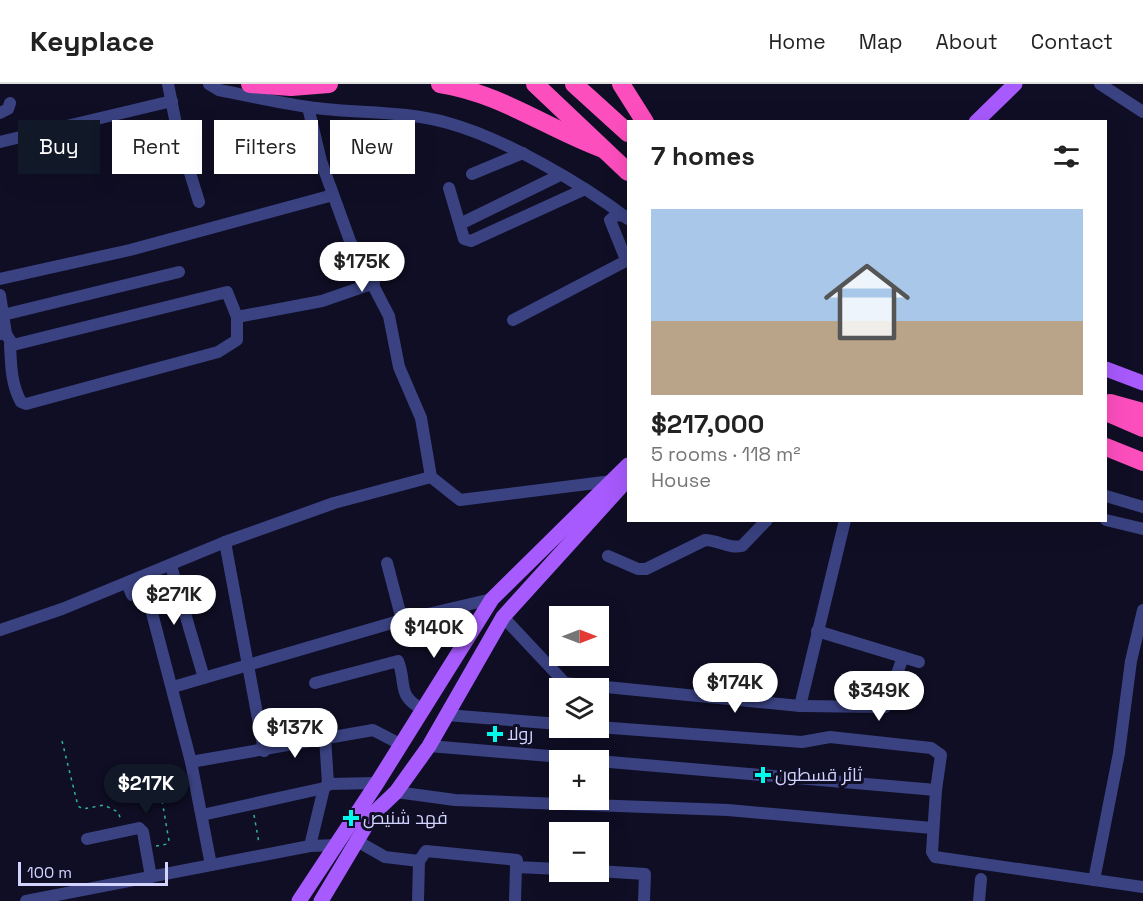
<!DOCTYPE html>
<html lang="en">
<head>
<meta charset="utf-8">
<style>
  :root { --surface:#fff; --page:#f2f2f2; --text:#222; --muted:#767676; --line:#e0e0e0; --accent:#111827 }
  body { margin:0; font-family:"Space Grotesk",Cairo,sans-serif; background:var(--page); color:var(--text); height:100vh; display:flex; flex-direction:column; font-size:22px; white-space:nowrap }
  * { box-sizing:border-box; margin:0 }
  p { font-size:20px; color:var(--muted) }
  .icon { flex:none; width:33px; height:33px; fill:none; stroke:currentColor; stroke-width:2; stroke-linecap:round; stroke-linejoin:round }
  .map { position:relative; flex:1; overflow:hidden }
  .details { position:absolute; left:627px; top:36px; width:480px; height:402px; display:flex; flex-direction:column; background:var(--surface); border-radius:0px; box-shadow:0 6px 24px #0002 }
  .details>* { flex:none }
  .top-card { position:absolute; left:18px; top:36px; width:519px; height:54px; display:flex; gap:12px }
  .needle { width:39px; rotate:90deg }
  .controls { position:absolute; left:549px; top:522px; display:grid; gap:12px }
  .controls a { display:grid; place-items:center; width:60px; height:60px; border-radius:0px; background:var(--surface); box-shadow:0 6px 24px #0002; font-size:30px }
  .scale { position:absolute; left:18px; bottom:15px; width:150px; box-sizing:border-box; padding-left:6px; border:3px solid #d2d4ff; border-top:0; font-size:16px; line-height:21px; white-space:nowrap; color:#d2d4ff; -webkit-text-stroke:4px #0f0e24; paint-order:stroke }
  .price { position:absolute; translate:-50% -51px; padding:0 14px; border-radius:21px; background:#fff; color:#222; font-size:20px; line-height:39px; filter:drop-shadow(0 2px 3px #0008) }
  .price::after { content:''; position:absolute; left:50%; top:36px; width:18px; height:14px; margin-left:-9px; background:inherit; clip-path:polygon(0 0,100% 0,50% 100%) }
  .price.selected { background:var(--accent); color:#fff }
  ul { padding:0; list-style:none }
  li { display:grid; align-content:center; gap:12px; height:318px; padding:0 24px }
  li+li { border-top:2px solid var(--line) }
  li span { display:grid; place-items:center; height:186px; border-radius:0px; color:#555 }
  li>.icon { margin-inline-start:auto }
  span .icon { width:108px; height:108px; fill:#fffc; stroke-width:1 }
  li b { font-size:26px }
  h2 { display:flex; justify-content:space-between; align-items:center; height:72px; padding:0 24px; font-size:26px }
  .chip { padding:0 21px; border-radius:0px; background:var(--surface); box-shadow:0 6px 24px #0002; font-size:21px; line-height:54px }
  .chip.selected { background:var(--accent); color:#fff }
  header { display:flex; align-items:center; gap:36px; box-sizing:border-box; height:84px; padding:0 30px; background:var(--surface); border-bottom:2px solid var(--line) }
  header strong { font-size:28px }
  nav { display:flex; gap:33px; margin-inline-start:auto; font-size:21px }
  .map>svg:first-child { display:block }
</style>
</head>
<body>
<header>
<strong>Keyplace</strong>
<nav><a>Home</a><a>Map</a><a>About</a><a>Contact</a></nav>
</header>
<div class="map">
<svg width="1143" height="817" viewBox="0 0 1143 817">
  <rect width="100%" height="100%" fill="#0f0e24"/>
  <g fill="none" stroke-linecap="round" stroke-linejoin="round">
    <g stroke="#30b598" stroke-width="1.5" stroke-dasharray="3 4.5" stroke-linecap="butt">
      <path d="M62,657L78,722L83,725L104,721L118,728L121,736"/>
      <path d="M254,731L259,759"/>
      <path d="M156,762L167,760L169,757L157,687"/>
    </g>
    <g stroke="#3a4282" stroke-width="12">
      <path d="M168,0L178,50L199,118"/>
      <path d="M209,0L219,6C249,12 279,19 308,23C355,30 402,26 448,39C503,54 583,100 628,135"/>
      <path d="M1100,0L1143,28"/>
      <path d="M308,23L321,77L350,157L389,232L399,283L421,334L431,393"/>
      <path d="M0,29L8,25L10,19"/>
      <path d="M0,58L172,17"/>
      <path d="M472,90L523,69"/>
      <path d="M449,104L464,155L471,157L585,105"/>
      <path d="M460,140L560,91"/>
      <path d="M0,195L130,166L333,111"/>
      <path d="M0,211L6,250"/>
      <path d="M3,231L179,188"/>
      <path d="M513,236L624,178L625,173L610,136L616,131L625,132"/>
      <path d="M0,250H6L13,261L227,208L237,233L322,217L374,199"/>
      <path d="M10,260C11,281 11,300 21,318L26,320L218,268L237,256V233"/>
      <path d="M1106,412L1143,423"/>
      <path d="M1106,436L1143,445"/>
      <path d="M225,458L264,667"/>
      <path d="M608,472L638,485H646L705,456C718,456 729,465 742,462L767,436"/>
      <path d="M387,479L402,536"/>
      <path d="M171,482L204,594"/>
      <path d="M127,499L132,511L145,507L147,510L191,678L211,781"/>
      <path d="M503,533L565,599L800,622L845,436"/>
      <path d="M0,546L62,525L225,458L334,419L431,393L460,416L612,397"/>
      <path d="M817,547L919,578"/>
      <path d="M315,599L398,577C407,599 396,611 422,625"/>
      <path d="M173,603L402,536L492,515"/>
      <path d="M800,622L885,623L903,573"/>
      <path d="M446,631L560,640"/>
      <path d="M598,643L802,658L830,653L931,664L941,671L936,706"/>
      <path d="M325,653L328,700L377,699"/>
      <path d="M429,662L597,676"/>
      <path d="M598,677L936,706L932,768L935,773L1143,803"/>
      <path d="M191,678L373,646L400,660"/>
      <path d="M396,708L455,716L728,726L932,744"/>
      <path d="M202,731L324,704"/>
      <path d="M87,755L139,744L143,748L151,793"/>
      <path d="M357,757L385,773L419,777L426,767L517,776L516,783L560,785"/>
      <path d="M310,762L324,704L328,701"/>
      <path d="M598,787L645,790L644,817"/>
      <path d="M1094,796L1119,669L1131,577L1143,526"/>
      <path d="M26,817L310,762L337,761"/>
      <path d="M418,817L419,777"/>
      <path d="M515,817L516,783"/>
      <path d="M979,817L981,795"/>
    </g>
    <g stroke="#a75afd" stroke-width="15">
      <path d="M976,38L1015,0"/>
      <path d="M1106,285L1143,299"/>
      <path d="M299,817L377,699L492,515L628,381"/>
      <path d="M321,817L373,730L396,708L429,662L503,533L628,395"/>
    </g>
    <g stroke="#fd4ebe" stroke-width="18">
      <path d="M250,0L291,3L329,0"/>
      <path d="M440,0C500,9 548,45 603,65"/>
      <path d="M535,0L628,88"/>
      <path d="M574,0L628,49"/>
      <path d="M621,0L645,38"/>
      <path d="M1110,319L1143,328"/>
      <path d="M1106,328L1143,344"/>
      <path d="M1106,363L1143,378"/>
    </g>
  </g>
  <g fill="#02faec" stroke="#0f0e24" stroke-width="2">
    <path d="M492 641h6v6h6v6h-6v6h-6v-6h-6v-6h6z"/>
    <path d="M760 682h6v6h6v6h-6v6h-6v-6h-6v-6h6z"/>
    <path d="M348 725h6v6h6v6h-6v6h-6v-6h-6v-6h6z"/>
  </g>
  <g text-anchor="middle" stroke-width="6" stroke-linejoin="round" paint-order="stroke">
    <g font-size="18" fill="#d2d4ff" stroke="#0f0e24" text-anchor="start">
      <text x="507" y="656">رولا</text>
      <text x="775" y="697">ثائر قسطون</text>
      <text x="363" y="740">فهد شنيص</text>
    </g>
  </g>
</svg>
<div class="controls">
<a><svg class="needle" viewBox="-14 -14 28 28"><path d="M0-13l5 13h-10z" fill="#e53935"/><path d="M0 13l5-13h-10z" fill="#767676"/></svg></a>
<a><svg class="icon" aria-label="layers" viewBox="0 0 24 24"><path d="M12 4l9 5-9 5-9-5zM3 14l9 5 9-5"/></svg></a>
<a>+</a>
<a>−</a>
</div>
<div class="scale">100 m</div>
<b class="price" style="left:362px;top:209px">$175K</b>
<b class="price" style="left:174px;top:542px">$271K</b>
<b class="price" style="left:434px;top:575px">$140K</b>
<b class="price" style="left:735px;top:630px">$174K</b>
<b class="price" style="left:879px;top:638px">$349K</b>
<b class="price" style="left:295px;top:675px">$137K</b>
<b class="price selected" style="left:146px;top:731px">$217K</b>
<div class="top-card">
<a class="chip selected">Buy</a>
<a class="chip">Rent</a>
<a class="chip">Filters</a>
<a class="chip">New</a>
</div>
<section class="details">
<h2>7 homes<svg class="icon" aria-label="filters" viewBox="0 0 24 24"><path d="M4 7h16M4 17h16"/><circle cx="9" cy="7" r="2"/><circle cx="15" cy="17" r="2"/></svg></h2>
<ul>
<li><span style="background:linear-gradient(#a9c7e8 60%,#b9a48a 0)"><svg class="icon" aria-label="home" viewBox="0 0 24 24"><path d="M3 11l9-7 9 7M6 9v11h12V9"/></svg></span><div><b>$217,000</b><p>5 rooms · 118 m²</p><p>House</p></div></li>
</ul>
</section>
</div>
</body>
</html>
